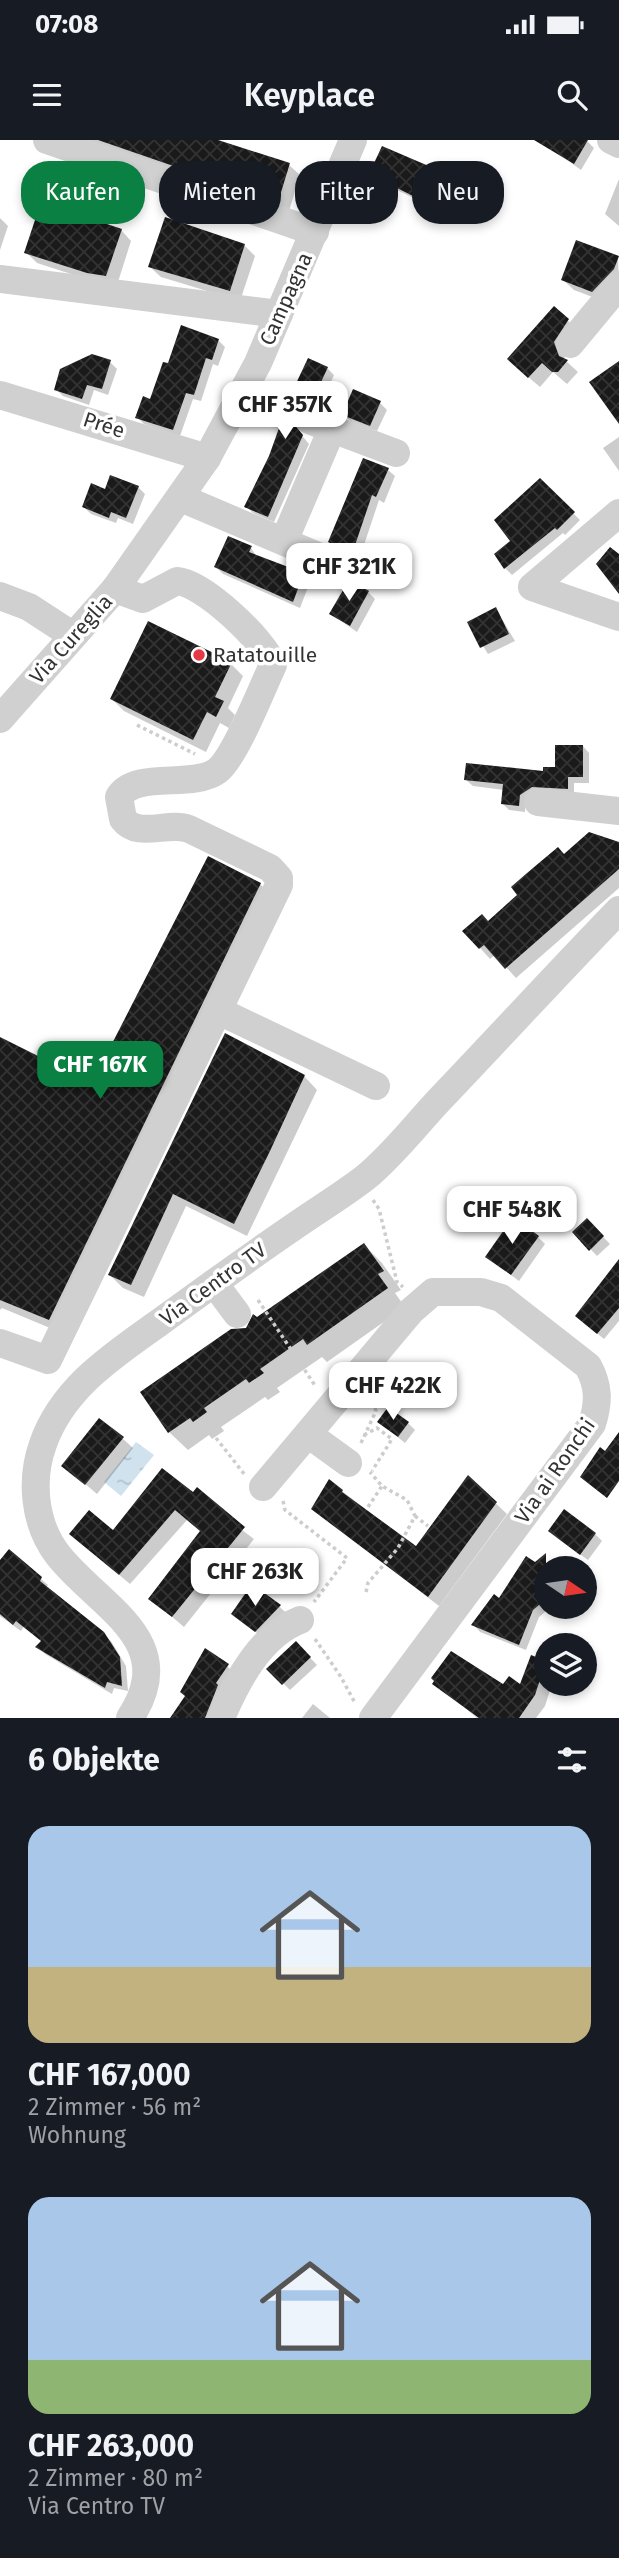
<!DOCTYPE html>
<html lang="de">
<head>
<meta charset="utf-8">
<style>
  :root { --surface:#171b24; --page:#20242c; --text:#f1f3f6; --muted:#9ea1a6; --accent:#0b8043 }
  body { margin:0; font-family:"Fira Sans",sans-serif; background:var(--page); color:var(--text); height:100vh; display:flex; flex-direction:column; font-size:26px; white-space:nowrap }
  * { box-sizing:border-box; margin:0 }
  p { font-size:23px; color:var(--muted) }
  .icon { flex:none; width:38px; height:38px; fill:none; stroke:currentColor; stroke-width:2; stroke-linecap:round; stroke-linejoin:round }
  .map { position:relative; height:1578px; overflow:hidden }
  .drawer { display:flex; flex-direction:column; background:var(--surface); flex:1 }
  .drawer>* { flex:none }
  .top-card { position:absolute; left:21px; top:21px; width:578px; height:63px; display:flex; gap:14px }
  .needle { width:46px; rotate:103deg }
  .buttons { position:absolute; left:534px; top:1416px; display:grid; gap:14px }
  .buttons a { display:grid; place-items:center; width:63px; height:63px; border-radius:50%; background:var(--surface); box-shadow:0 4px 10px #0003; font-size:35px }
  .price { position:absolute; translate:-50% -60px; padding:0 16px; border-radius:14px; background:#fff; color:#222; font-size:23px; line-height:46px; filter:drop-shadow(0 2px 4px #0008) }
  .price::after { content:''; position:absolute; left:50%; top:42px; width:21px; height:16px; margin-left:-10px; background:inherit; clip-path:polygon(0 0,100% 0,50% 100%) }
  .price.on { background:var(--accent); color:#fff }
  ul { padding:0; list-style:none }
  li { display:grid; align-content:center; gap:14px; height:371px; padding:0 28px }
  li span { display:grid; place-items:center; height:217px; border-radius:21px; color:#555 }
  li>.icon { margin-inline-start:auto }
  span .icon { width:126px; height:126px; fill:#fffc; stroke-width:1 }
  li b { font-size:30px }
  h2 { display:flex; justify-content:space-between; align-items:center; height:84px; padding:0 28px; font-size:30px }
  .pill { padding:0 24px; border-radius:28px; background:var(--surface); box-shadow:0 4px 10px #0003; font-size:24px; line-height:63px }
  .pill.on { background:var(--accent); color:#fff }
  .status { display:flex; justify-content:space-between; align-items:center; height:49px; padding:0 35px; background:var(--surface); direction:ltr }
  .status svg { height:19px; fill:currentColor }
  header { display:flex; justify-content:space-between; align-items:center; height:91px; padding:0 28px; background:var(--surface); font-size:32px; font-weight:600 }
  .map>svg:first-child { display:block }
</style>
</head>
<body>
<div class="status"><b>07:08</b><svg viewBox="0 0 49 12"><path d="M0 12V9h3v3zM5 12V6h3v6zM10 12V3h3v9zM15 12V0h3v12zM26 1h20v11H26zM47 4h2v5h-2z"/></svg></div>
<header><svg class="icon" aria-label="menu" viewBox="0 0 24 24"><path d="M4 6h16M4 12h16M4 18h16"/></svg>Keyplace<svg class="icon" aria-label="search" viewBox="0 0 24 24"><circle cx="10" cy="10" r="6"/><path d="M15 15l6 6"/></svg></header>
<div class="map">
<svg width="619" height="1578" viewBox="0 0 619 1578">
  <defs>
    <pattern id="water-ripples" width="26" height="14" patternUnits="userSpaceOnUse" patternTransform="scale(1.75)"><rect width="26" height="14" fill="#cfe2ee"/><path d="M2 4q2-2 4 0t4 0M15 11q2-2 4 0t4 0" fill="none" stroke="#b2c2cd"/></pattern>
    <pattern id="building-cross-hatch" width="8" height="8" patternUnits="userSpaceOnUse" patternTransform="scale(1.75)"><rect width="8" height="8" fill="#1a1a1a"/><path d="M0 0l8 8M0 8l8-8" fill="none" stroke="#333"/></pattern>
  </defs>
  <rect width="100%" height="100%" fill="#fff"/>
  <path fill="url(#water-ripples)" d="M136,1302L154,1315L121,1356L104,1342Z"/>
  <g fill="#0003">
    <path d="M81,0H214L289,25L300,35L289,71Z"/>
    <path d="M553,0H586L594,8L581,30L549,7Z"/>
    <path d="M430,28L437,35L422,62L378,41L371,34Z"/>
    <path d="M619,39V86L605,74Z"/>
    <path d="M0,78L8,86L0,110Z"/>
    <path d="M121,90L131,101L117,145L99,143L37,123L26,112Z"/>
    <path d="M244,105L255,116L240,161L161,137L150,127Z"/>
    <path d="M618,118L619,145L603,161L574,150L563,140Z"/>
    <path d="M568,181L578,191L563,213L566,221L578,232L567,244L553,232L540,247L520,230Z"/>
    <path d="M218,200L225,207L218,226L213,224L201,261L193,259L180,296L144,284L137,277L151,261L169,225Z"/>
    <path d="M110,222L117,229L108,255L94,250L89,265L63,256L56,249Z"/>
    <path d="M327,228L334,235L318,271L300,281L299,292L309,304L274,382L253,373L246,366L271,317L293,253Z"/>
    <path d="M380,263L387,270L377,291L351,282L344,275Z"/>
    <path d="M619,297V331L603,308Z"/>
    <path d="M388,330L395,336L384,363L379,360L359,420L330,402Z"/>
    <path d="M540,340L580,380L565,395L563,393L512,435L505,428L512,401Z"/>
    <path d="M138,347L145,354L133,384L118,378L116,383L91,374L84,367L106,351Z"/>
    <path d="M251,408L257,417L303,435L310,442L300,468L223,434L216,427Z"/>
    <path d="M368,452L375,459L357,492L331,474Z"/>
    <path d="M496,469L515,501L488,514L469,483Z"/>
    <path d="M231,524L243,536L228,568L235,575L229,588L220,583L206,612L124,571L112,559Z"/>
    <path d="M583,606L589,613V643H574V654L526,662L525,672L509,670L502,663L504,650L473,646L466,640L545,633L557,629Z"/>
    <path d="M619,704V748L516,838L495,815L490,819L465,791L488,783L564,716Z"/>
    <path d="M259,743L272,756L62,1193L2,1168L0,1170V899L64,931L98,935Z"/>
    <path d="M226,896L304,936L317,950L247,1096L186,1066L144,1157L123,1148L110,1135Z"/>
    <path d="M587,1080L610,1104L597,1116L574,1092Z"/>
    <path d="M538,1097L545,1104L519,1141L487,1117Z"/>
    <path d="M364,1105L382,1123L401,1150L395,1153L405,1167L327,1222L322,1217L277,1248L280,1252L268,1260L265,1257L221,1287L224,1291L212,1299L209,1295L188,1310L169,1292L247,1189L257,1179Z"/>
    <path d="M619,1131V1181L604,1199L583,1182Z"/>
    <path d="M379,1282L408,1283L415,1290L405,1303Z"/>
    <path d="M122,1298L133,1308L97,1354L64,1326Z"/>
    <path d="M162,1330L254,1399L184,1487L150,1458L202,1392L187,1380L130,1444L71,1394L113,1392Z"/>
    <path d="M468,1337L507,1374L439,1466L313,1369L342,1351L416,1408Z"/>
    <path d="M595,1394L602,1401L588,1420L557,1398Z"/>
    <path d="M9,1412L41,1439L48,1445L46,1448L111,1501L126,1526L128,1551L114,1548L112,1554L45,1514L38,1507L42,1501L24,1486L21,1491L0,1476V1423Z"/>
    <path d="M542,1419L551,1428H546V1466H552L539,1477L526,1510L480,1492L474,1485Z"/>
    <path d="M279,1466L286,1473L262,1497L240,1480Z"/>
    <path d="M296,1503L317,1525L290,1550L269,1529Z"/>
    <path d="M545,1522L546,1544H552L545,1566L536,1578H477L435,1543L521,1547Z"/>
    <path d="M227,1526L234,1533L214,1578H172Z"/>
    <path d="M313,1564L330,1578H302Z"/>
  </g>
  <g fill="url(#building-cross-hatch)">
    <path d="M98,0H218L290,23L278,62Z"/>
    <path d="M534,0H588L574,24Z"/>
    <path d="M382,6L431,27L415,57L369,34Z"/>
    <path d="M41,62L122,89L106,136L87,133L24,113Z"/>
    <path d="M165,77L245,104L230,151L148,127Z"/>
    <path d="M576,100L619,116L614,129L592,152L561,140Z"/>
    <path d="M554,166L569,179L554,202L559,216L568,220L558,232H552L542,223L528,238L507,219Z"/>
    <path d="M181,185L219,199L212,220L206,218L194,255L186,253L173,290L135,278L143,256L150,259L163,222L168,223Z"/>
    <path d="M92,214L111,220L102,249L87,245L82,259L54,250L60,229Z"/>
    <path d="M308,218L328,227L311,264L299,267L294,273L293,283L303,295L268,377L244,367L269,316L292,252Z"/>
    <path d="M619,221V284L589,242Z"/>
    <path d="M353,249L381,261L370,286L342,275Z"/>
    <path d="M363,318L389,328L376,357L372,355L352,414L328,402Z"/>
    <path d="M110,335L139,346L126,378L111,372L109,378L82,367L91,343L105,349Z"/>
    <path d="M540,338L575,372L557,390L555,388L504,429L494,414L510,401L494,380Z"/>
    <path d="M228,396L252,406L249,412L304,433L293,462L214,427Z"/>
    <path d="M610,407L619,414V454L596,424Z"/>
    <path d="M349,440L369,451L350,486L329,474Z"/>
    <path d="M496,467L509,494L480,508L467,482Z"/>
    <path d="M148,481L232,522L215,557L224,561L216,577L207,572L193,600L110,559Z"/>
    <path d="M555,605H583V637H568V649L532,647L520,655L519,666L501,664L503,644L464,640L466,623L543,631V627H555Z"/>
    <path d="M589,692L619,702V729L505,829L484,805L479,809L462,791L482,774L488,781L517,755L511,747L527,733L558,707L564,714Z"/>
    <path d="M208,716L261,743L49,1180L0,1160V897L64,929L70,918L97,933Z"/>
    <path d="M225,893L305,935L270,1011L234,1084L173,1054L131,1145L108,1135Z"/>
    <path d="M513,1077L539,1096L511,1135L485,1117Z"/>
    <path d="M587,1078L604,1096L589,1111L572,1092Z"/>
    <path d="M364,1103L384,1131L378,1134L388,1148L307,1205L303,1199L260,1229L264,1233L249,1243L246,1239L204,1268L207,1272L193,1282L190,1278L168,1293L140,1252L231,1189L246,1188L253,1174L257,1177Z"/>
    <path d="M619,1119V1168L597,1194L575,1176Z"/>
    <path d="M388,1267L409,1282L398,1297L377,1282Z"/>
    <path d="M99,1278L124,1297L85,1345L61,1326Z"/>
    <path d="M619,1292V1341L607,1358L580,1337L600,1307L605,1311Z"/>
    <path d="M162,1328L193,1352L197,1347L245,1387L172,1477L148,1459L200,1391L175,1370L119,1435L69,1394L89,1370L113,1390Z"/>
    <path d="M468,1335L497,1362L428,1457L311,1369L329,1339L343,1350L342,1352L416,1406Z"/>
    <path d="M564,1369L596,1393L580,1415L548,1391Z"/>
    <path d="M9,1409L42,1437L40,1441L104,1492L120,1517L122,1546L107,1542L105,1548L35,1507L41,1501L16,1481L13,1485L0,1474V1420Z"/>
    <path d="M546,1413V1459L533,1470L519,1505L471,1485L494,1454L499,1458L526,1416L535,1422Z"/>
    <path d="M252,1444L281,1465L255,1492L231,1474Z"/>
    <path d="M296,1501L311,1517L282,1545L266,1529Z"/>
    <path d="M205,1508L229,1524L216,1543L218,1545L205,1578H170L185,1556L180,1552Z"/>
    <path d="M451,1511L503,1544L509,1536L520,1544L531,1515L546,1521L535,1555L519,1578H479L432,1544L434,1541L431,1538Z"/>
  </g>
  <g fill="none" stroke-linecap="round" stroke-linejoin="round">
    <g stroke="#cdcdcd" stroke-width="3.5" stroke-dasharray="3.5 3.5" stroke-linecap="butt">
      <path d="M137,585L195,614"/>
      <path d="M373,1060L379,1069L397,1142L403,1147"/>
      <path d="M258,1160L316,1247"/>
      <path d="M364,1295L377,1288L392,1299L372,1331"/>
      <path d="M216,1298L245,1335"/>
      <path d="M361,1303L376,1271L374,1266H364"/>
      <path d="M283,1361L285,1370L347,1418L314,1462"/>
      <path d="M368,1367L382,1346"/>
      <path d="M415,1376L428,1386"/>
      <path d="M366,1452L368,1443L398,1408L415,1376L407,1360L382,1346L370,1332"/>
      <path d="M315,1499L341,1537L355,1563"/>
    </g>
    <g stroke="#d0d0d0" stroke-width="28">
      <path d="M47,0L315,92"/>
      <path d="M611,0L619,4"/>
      <path d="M0,139L279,174"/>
      <path d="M570,204L619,145"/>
      <path d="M0,255L207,318"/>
      <path d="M332,289L396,313"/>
      <path d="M181,358L341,426"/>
      <path d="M619,373L532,447L619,477"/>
      <path d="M284,401L332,289L309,280"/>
      <path d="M0,456L29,467L72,495"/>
      <path d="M0,579L115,449L207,318L258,223L353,0"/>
      <path d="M538,662L619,671"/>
      <path d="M219,871L376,946"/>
      <path d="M214,1143L237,1174"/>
      <path d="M0,1203L48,1220L279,745V738L270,728L189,689C168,681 138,699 123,679L119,657C135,630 192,649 217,631C235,618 262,548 273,525C264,500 203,443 177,441L143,459L115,449"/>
      <path d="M308,1294L348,1323"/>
      <path d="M263,1347L411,1171L433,1152H481L501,1158L588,1226C599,1246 599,1262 592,1284L373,1578"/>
      <path d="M130,1578C181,1500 100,1468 58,1415C34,1384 30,1340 43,1304C63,1247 114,1215 160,1182C204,1150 248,1118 292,1088C316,1071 343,1055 366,1037C394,1014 418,982 443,956C502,894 560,831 619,770"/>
      <path d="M221,1578C237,1540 261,1495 300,1480"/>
    </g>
  </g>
  <circle fill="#e63946" stroke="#fff" stroke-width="2.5" cx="199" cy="515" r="7"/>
  <g text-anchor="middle" stroke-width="7" stroke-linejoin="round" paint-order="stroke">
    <g font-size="21" fill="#333" stroke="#fff">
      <text transform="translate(286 159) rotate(-66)" y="7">Campagna</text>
      <text transform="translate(104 285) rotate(18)" y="7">Prée</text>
      <text transform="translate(71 499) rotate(-48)" y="7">Via Cureglia</text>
      <text transform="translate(213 1144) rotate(-36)" y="7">Via Centro TV</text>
      <text transform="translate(555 1331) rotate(-55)" y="7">Via ai Ronchi</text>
    </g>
    <g font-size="21" fill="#333" stroke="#fff" text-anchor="start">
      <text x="213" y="522">Ratatouille</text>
    </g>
  </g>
</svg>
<div class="buttons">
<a><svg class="needle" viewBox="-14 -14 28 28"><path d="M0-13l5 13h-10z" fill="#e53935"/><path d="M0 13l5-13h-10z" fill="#9ea1a6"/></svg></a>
<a><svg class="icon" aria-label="layers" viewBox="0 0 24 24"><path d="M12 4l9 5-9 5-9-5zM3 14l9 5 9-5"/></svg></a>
</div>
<b class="price" style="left:285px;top:301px">CHF 357K</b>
<b class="price" style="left:349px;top:463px">CHF 321K</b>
<b class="price on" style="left:100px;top:961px">CHF 167K</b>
<b class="price" style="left:512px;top:1106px">CHF 548K</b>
<b class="price" style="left:393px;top:1282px">CHF 422K</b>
<b class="price" style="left:255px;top:1468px">CHF 263K</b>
<div class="top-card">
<a class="pill on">Kaufen</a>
<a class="pill">Mieten</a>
<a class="pill">Filter</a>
<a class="pill">Neu</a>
</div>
</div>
<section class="drawer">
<h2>6 Objekte<svg class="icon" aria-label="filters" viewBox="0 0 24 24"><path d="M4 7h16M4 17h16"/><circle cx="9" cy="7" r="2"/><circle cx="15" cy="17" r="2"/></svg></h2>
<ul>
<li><span style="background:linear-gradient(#a9c7e8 65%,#c2b280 0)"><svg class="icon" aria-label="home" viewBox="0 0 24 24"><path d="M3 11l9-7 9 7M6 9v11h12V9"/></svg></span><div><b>CHF 167,000</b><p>2 Zimmer · 56 m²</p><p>Wohnung</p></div></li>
<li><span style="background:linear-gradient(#a9c7e8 75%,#8fb573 0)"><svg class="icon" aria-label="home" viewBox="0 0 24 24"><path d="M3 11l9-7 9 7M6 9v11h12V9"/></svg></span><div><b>CHF 263,000</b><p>2 Zimmer · 80 m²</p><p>Via Centro TV</p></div></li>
</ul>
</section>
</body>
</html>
